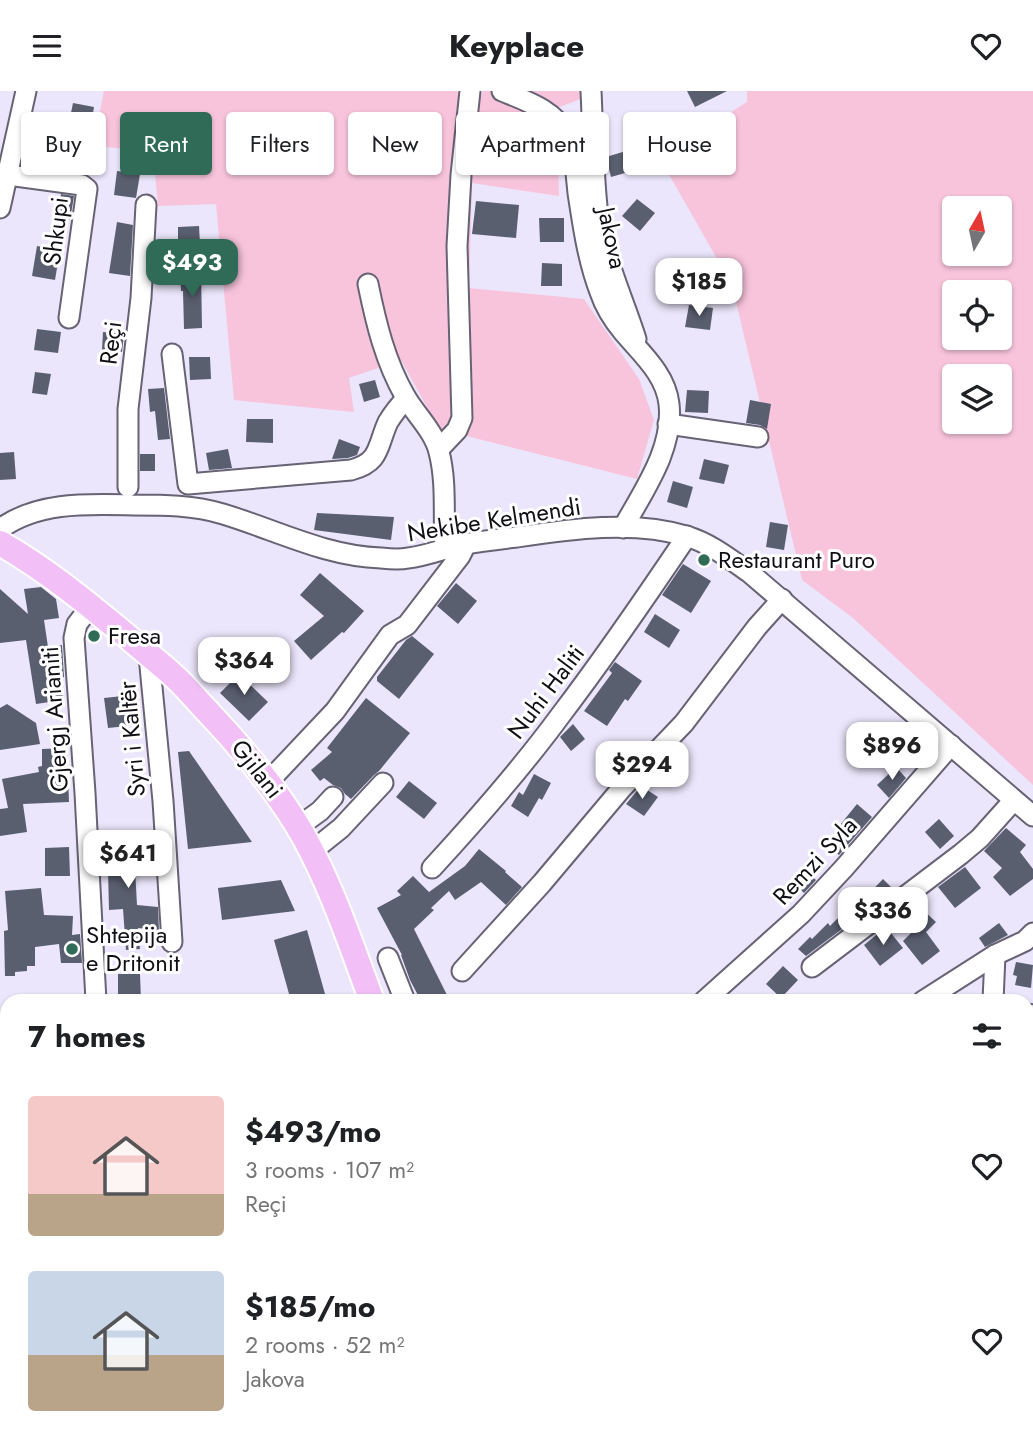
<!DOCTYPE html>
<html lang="en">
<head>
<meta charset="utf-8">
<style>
  :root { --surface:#fff; --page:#f2f2f2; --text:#202124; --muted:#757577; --accent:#2f6b56 }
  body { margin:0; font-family:Jost,sans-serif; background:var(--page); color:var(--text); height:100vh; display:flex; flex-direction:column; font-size:26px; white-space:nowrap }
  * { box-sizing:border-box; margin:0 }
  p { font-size:23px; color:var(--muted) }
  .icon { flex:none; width:38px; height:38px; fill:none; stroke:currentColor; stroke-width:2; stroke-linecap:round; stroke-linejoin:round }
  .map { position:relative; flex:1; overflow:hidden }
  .drawer { position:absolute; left:0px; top:903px; width:1034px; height:450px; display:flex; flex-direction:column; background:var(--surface); border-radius:21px 21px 0 0; box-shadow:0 2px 5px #0004 }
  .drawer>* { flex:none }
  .hud { position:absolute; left:21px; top:21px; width:992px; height:63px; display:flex; gap:14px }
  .needle { width:46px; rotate:9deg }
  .fabs { position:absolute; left:942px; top:105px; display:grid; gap:14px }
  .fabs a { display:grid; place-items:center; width:70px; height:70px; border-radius:7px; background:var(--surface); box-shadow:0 2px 5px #0004; font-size:35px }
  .price { position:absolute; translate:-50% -60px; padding:0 16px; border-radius:14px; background:#fff; color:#222; font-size:23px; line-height:46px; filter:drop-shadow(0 2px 4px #0008) }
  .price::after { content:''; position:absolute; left:50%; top:42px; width:21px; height:16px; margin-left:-10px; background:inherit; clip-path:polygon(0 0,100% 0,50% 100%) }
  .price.selected { background:var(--accent); color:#fff }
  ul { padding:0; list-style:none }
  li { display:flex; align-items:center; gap:21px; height:175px; padding:0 28px }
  li span { display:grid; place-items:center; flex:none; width:196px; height:140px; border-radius:7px; color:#555 }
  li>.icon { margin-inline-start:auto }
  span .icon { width:84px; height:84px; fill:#fffc; stroke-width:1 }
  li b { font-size:30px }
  h2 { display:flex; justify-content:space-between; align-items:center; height:84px; padding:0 28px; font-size:30px }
  .tag { padding:0 24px; border-radius:7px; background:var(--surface); box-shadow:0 2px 5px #0004; font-size:24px; line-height:63px }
  .tag.selected { background:var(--accent); color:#fff }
  header { display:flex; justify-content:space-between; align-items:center; height:91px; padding:0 28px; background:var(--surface); font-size:32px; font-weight:700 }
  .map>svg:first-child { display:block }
</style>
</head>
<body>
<header><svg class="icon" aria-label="menu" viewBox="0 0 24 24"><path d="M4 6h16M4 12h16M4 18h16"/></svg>Keyplace<svg class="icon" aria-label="heart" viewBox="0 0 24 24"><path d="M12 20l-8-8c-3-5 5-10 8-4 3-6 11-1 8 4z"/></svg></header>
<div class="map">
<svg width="1033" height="1352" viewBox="0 0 1033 1352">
  <rect width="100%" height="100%" fill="#ebe6fb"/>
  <g fill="#f8c4dc" fill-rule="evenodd">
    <path d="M104,0H456L481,6L483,0H602L557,17L559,105L472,92L469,197L584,208L639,288L654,329L637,388L439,338L401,269L349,287L354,321L234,309L216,113L158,115L153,60L93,55Z"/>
    <path d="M747,0H1033V694L853,527L802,489L732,194L659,66L747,11ZM954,117H999V163H954ZM954,201H999V247H954ZM954,285H999V331H954Z"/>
  </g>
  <g fill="#5a5f70">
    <path d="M687,0H727L695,16Z"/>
    <path d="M73,12L94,16L91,35L69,32Z"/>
    <path d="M626,60L632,80L611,86L606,66Z"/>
    <path d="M117,80L140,83L136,107L114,104Z"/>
    <path d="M61,103L74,105L70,129L57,127Z"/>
    <path d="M637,108L655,122L640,140L622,125Z"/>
    <path d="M476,110L519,114L516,147L472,143Z"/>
    <path d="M539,127H564V151H540Z"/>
    <path d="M117,131L133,134L130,185L109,182Z"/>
    <path d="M199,135L200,153L178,154V136Z"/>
    <path d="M37,155L60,159L55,189L32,185Z"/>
    <path d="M542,172L562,173V195H541Z"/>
    <path d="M201,179L202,237L184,238L183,200H181L180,180Z"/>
    <path d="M689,214L713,217L710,239L685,236Z"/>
    <path d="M37,238L61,241L58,262L34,259Z"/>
    <path d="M103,241L124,243L122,261L102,259Z"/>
    <path d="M189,266H210L211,288L190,289Z"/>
    <path d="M35,281L51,283L47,304L32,302Z"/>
    <path d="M375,289L380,306L364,311L359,293Z"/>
    <path d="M164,297L170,348L158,349L155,320L150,321L148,298Z"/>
    <path d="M687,299L709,300L708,322L685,321Z"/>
    <path d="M750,309L771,313L767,338L760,334L746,332Z"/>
    <path d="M247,328H273V352L246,351Z"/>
    <path d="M339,348L360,356L357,364L348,367L332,368Z"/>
    <path d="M228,358L232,377L209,379L206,362Z"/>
    <path d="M14,361L16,388L0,389V362Z"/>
    <rect x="140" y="363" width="15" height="17"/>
    <path d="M704,368L729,374L724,393L699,388Z"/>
    <path d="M673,390L693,396L687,417L667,411Z"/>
    <path d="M317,422L394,426L391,449L314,439Z"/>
    <path d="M770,431L788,434L784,459L766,456Z"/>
    <path d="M683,473L711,490L691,522L662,504Z"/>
    <path d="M320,482L364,520L344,542L342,541L311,569L294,550L324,525L300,504Z"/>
    <path d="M456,492L477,510L458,533L437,515Z"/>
    <path d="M41,496L56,508L59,527L44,529L48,556L62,554L64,586L60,587L63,609L36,613L26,549L0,552V498L28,523L24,498Z"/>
    <path d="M655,523L680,539L669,557L644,541Z"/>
    <path d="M412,545L434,563L399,608L377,590V586L406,549Z"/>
    <path d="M615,571L642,590L628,610L625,608L607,635L584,620L612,582L609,579Z"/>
    <path d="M239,583L268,611L249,630L220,602Z"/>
    <path d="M123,605L127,635L108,637L104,607Z"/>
    <path d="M366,607L410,642L379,680L374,684L351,708L345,703L341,697L333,694L324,687L320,690L311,679L332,661L327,657Z"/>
    <path d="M7,613L36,632L40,653L0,659V617Z"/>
    <path d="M573,633L585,648L571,660L560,646Z"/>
    <path d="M67,657L69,711L23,713L27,741L0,745V718L8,717L2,688L39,681L38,676L42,675V658Z"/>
    <path d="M189,660L252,751L188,758L178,661Z"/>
    <path d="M896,676L906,687L889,707L877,694Z"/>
    <path d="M534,683L551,692L542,709L539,707L528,726L511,715L519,701L523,704Z"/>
    <path d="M409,690L437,712L424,728L396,706Z"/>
    <path d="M641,695L658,706L644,725L626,713Z"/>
    <path d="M857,713L872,726L839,764L830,758L843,736L840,734Z"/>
    <path d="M939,728L954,745L940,758L925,741Z"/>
    <path d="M1006,737L1026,754L1020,761L1033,778V788L1010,805L993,786L1002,777L984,760Z"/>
    <path d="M113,740H133L137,814L158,816L159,839L138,837L140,858L126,859L123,818L109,819L108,780H106L105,761L114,760Z"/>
    <path d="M69,756L70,785H45V757Z"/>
    <path d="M479,758L506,780L505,781L522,796L506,814L481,791L455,809L449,800L431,817L434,819L414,838L450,910H421L410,889L401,864H402L377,817L401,804L397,800L413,785L429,801L465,775Z"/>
    <path d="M965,776L981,797L955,817L938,796Z"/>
    <path d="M805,779L816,789L804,802L793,791Z"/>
    <path d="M883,788L894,799L806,865L798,858L810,846L812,848L828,832L830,835L856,809L859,813Z"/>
    <path d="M281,789L295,820L222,829L218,797Z"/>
    <path d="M41,797L44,824L73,825L72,844L80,843L82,872H61L59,853L35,856V875H27V880L15,881V885H5L4,840L8,839L5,800Z"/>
    <path d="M923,819L936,831L926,841L940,860L922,874L903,850L917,836L911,830Z"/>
    <path d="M999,832L1008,844L985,856L979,847Z"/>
    <path d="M886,836L903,857L880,875L864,854Z"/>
    <path d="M307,839L327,910H291L274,849Z"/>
    <path d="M1016,871L1033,874L1031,897L1015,894L1017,885L1013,884Z"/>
    <path d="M783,875L798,889L781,907L766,893Z"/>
    <path d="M118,883H140L141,910H118Z"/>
  </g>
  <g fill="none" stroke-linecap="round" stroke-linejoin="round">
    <g stroke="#676274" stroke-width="23">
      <g id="minor">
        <path d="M502,0C526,10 555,19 567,44C575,61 576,83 578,102C583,135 588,170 600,201C605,216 614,230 624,242C642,263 666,284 669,313C674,358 643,400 623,437"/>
        <path d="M591,0C593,40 593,85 598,124C604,168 623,207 636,248"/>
        <path d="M8,84L82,94L87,98L69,227"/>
        <path d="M0,117L26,0"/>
        <path d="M368,193C376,232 385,270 405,305C415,323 434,340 439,361C447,392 443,425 445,458"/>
        <path d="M172,263L188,393L351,379C381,371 377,355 388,331C393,323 399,315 406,308"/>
        <path d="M668,333L758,346"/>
        <path d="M439,358L457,339L462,327L457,155L461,84L470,0"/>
        <path d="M128,396V318L141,207L146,114"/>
        <path d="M0,438C38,410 89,413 133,414C163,414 194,414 223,423C276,439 325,465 381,467C390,468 399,469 408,467C427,465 445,457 464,453C482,450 500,448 517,446C570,438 634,429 686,445C710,452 730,468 750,482L1033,725"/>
        <path d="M91,515L77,533L74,547L85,702L96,910"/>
        <path d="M149,565L163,710L172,851"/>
        <path d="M268,691L335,620L390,544L407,534L460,465L466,453"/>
        <path d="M298,736L320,720L333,706"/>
        <path d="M311,761L341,737L383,692"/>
        <path d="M432,777C477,728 521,678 560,625C605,566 646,506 687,445"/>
        <path d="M388,867L405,910"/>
        <path d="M812,876L961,763L980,747L1014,709"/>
        <path d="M462,880L542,792L622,697L684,632L757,536L782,508"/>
        <path d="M704,910L801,823L844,777L951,654"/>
        <path d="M923,910L995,864L1025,850L1033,842"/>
        <path d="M993,910L995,864"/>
        <path d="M1027,923L1033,924"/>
        <path d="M1027,1220L1033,1219"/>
        <path d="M635,1351L683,1346"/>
      </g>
    </g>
    <g stroke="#fff" stroke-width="28">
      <g id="major">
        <path d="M0,452C47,479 87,512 128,546C144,560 161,573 176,587C188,598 198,611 209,622C244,659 277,699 303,744C332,796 351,854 372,910"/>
        <path d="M418,1352L420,1346"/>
      </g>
    </g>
    <use href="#minor" stroke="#fff" stroke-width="19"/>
    <use href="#major" stroke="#f2c0f7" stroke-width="24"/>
  </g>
  <g fill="#2f6b56" stroke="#fff" stroke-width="2.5">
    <circle cx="704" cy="469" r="7"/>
    <circle cx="94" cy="545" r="7"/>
    <circle cx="72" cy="858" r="7"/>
  </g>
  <g text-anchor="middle" stroke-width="6" stroke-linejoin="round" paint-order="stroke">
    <g font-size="24" fill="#100f15" stroke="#fff">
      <text transform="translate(56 140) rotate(-83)" y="8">Shkupi</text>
      <text transform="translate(612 147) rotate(78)" y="8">Jakova</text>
      <text transform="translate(111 252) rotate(-83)" y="8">Reçi</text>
      <text transform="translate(494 429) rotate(-9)" y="8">Nekibe Kelmendi</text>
      <text transform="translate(546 601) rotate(-53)" y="8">Nuhi Haliti</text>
      <text transform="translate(55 628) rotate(-94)" y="8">Gjergj Arianiti</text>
      <text transform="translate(132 648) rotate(-95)" y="8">Syri i Kaltër</text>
      <text transform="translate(257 678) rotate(52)" y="8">Gjilani</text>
      <text transform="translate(815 770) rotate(-47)" y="8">Remzi Syla</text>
    </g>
    <g font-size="24" fill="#100f15" stroke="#fff" text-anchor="start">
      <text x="718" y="477">Restaurant Puro</text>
      <text x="108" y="553">Fresa</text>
      <text x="86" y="852">Shtepija<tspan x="86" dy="28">e Dritonit</tspan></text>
    </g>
  </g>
</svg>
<div class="fabs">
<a><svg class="needle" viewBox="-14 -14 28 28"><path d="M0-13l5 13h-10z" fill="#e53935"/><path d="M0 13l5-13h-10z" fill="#757577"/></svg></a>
<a><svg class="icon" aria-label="locate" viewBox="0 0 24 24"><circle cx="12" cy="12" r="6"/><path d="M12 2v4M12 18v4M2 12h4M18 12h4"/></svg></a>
<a><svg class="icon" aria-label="layers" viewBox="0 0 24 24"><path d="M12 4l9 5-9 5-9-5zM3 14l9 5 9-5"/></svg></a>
</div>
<b class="price selected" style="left:192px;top:208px">$493</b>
<b class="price" style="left:699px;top:227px">$185</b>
<b class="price" style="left:244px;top:606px">$364</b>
<b class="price" style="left:892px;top:691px">$896</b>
<b class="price" style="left:642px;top:710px">$294</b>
<b class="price" style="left:128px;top:799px">$641</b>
<b class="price" style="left:883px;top:856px">$336</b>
<div class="hud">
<a class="tag">Buy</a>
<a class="tag selected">Rent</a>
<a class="tag">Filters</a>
<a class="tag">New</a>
<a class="tag">Apartment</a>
<a class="tag">House</a>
</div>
<section class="drawer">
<h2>7 homes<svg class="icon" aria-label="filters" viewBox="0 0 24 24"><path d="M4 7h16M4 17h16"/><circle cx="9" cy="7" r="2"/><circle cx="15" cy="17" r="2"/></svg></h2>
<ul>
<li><span style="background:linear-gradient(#f6c9c9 70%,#b9a48a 0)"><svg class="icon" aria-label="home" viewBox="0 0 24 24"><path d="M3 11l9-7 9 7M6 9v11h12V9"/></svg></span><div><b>$493/mo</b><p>3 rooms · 107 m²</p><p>Reçi</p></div><svg class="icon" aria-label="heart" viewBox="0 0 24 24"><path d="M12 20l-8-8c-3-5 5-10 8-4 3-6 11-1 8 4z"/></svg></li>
<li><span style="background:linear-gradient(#c9d6e8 60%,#b9a48a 0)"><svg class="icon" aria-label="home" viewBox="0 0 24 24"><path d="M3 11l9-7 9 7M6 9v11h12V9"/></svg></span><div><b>$185/mo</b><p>2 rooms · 52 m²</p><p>Jakova</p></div><svg class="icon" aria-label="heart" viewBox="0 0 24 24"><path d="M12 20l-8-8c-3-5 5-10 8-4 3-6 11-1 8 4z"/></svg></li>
</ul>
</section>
</div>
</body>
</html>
